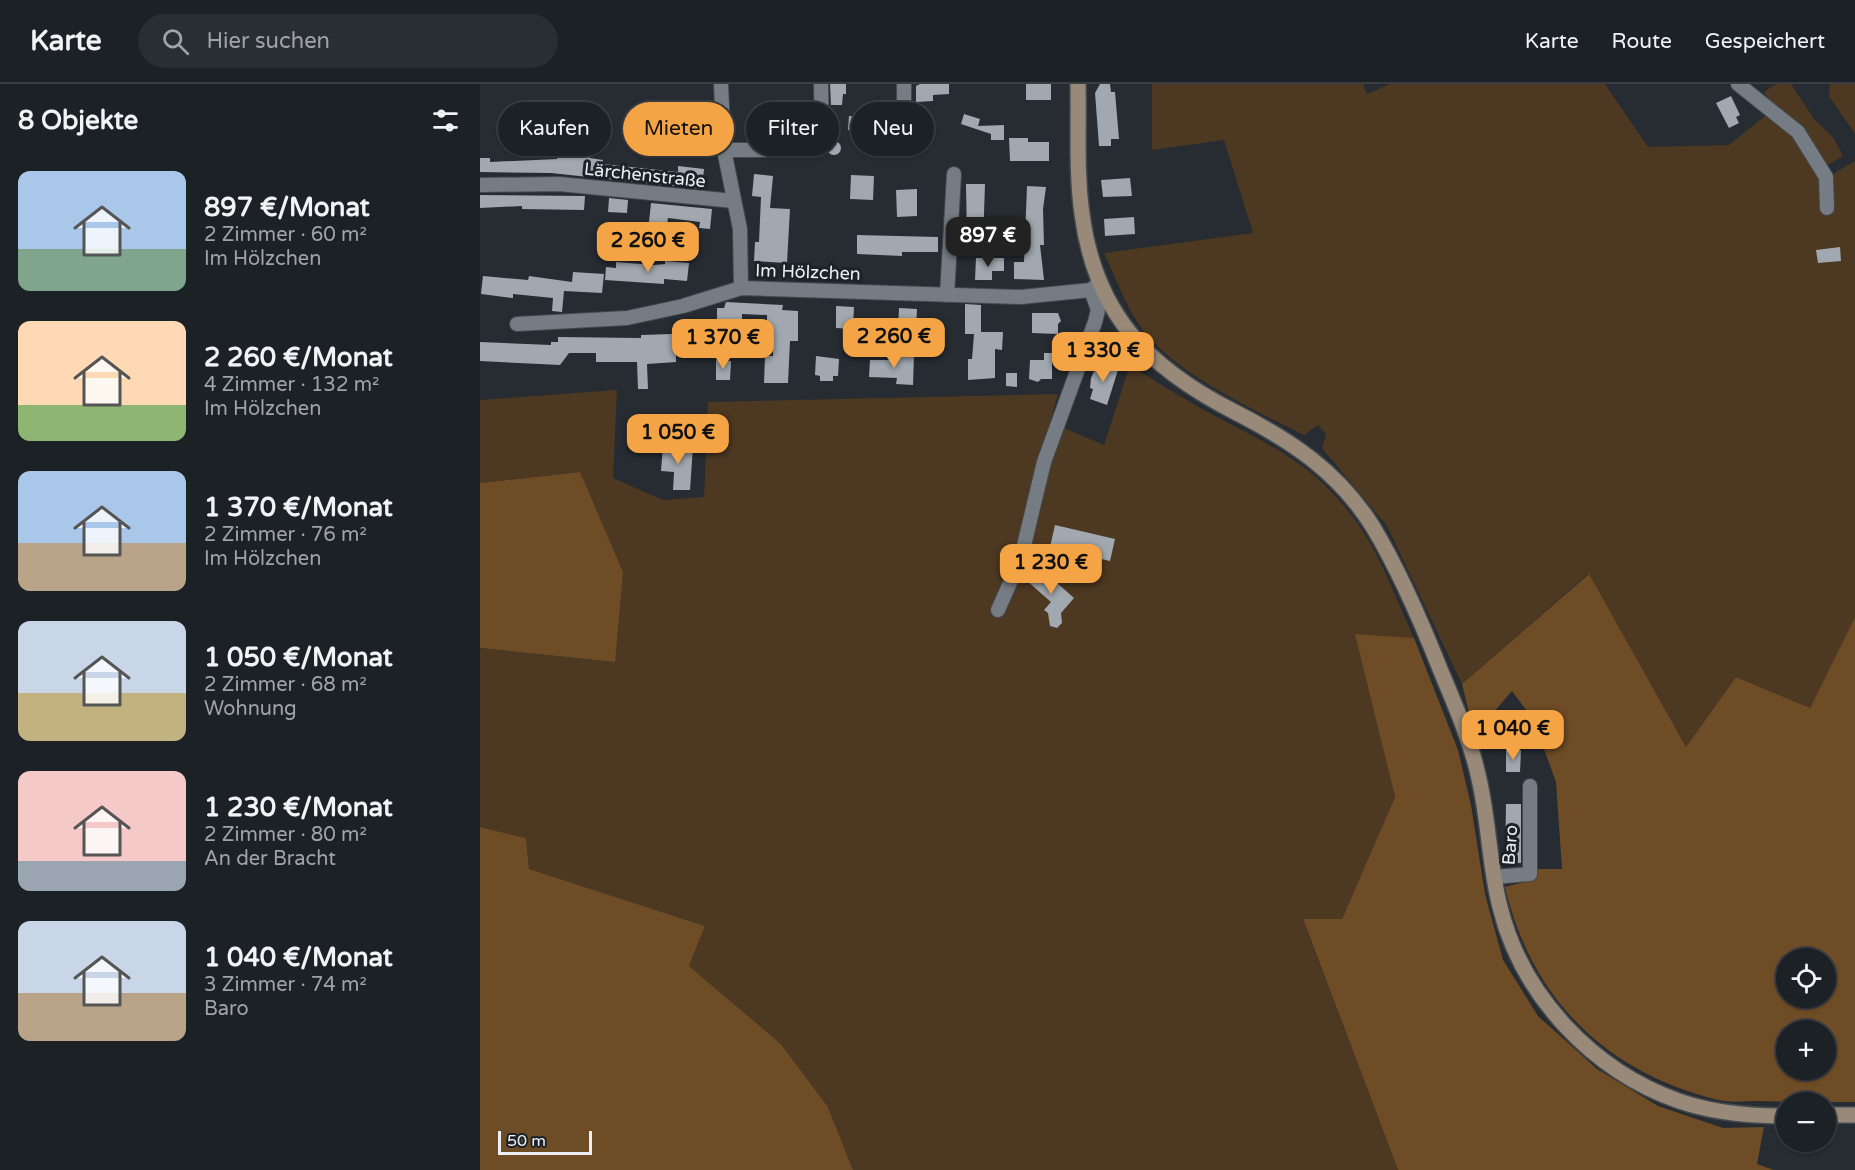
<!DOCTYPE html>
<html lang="de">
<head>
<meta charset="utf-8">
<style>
  :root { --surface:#1c2126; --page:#292e32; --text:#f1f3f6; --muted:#a0a3a7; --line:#3a3e43; --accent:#f4a444 }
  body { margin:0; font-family:"Varela Round",sans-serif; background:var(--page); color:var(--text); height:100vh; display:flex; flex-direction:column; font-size:22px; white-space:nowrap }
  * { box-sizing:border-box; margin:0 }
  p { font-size:20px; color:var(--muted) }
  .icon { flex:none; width:33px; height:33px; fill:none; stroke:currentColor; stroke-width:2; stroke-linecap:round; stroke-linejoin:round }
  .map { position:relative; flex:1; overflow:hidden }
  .drawer { display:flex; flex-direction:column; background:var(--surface); width:480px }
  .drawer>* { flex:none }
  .hud { position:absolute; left:18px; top:18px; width:570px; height:54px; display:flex; gap:12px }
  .tools { position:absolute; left:1296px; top:864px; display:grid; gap:12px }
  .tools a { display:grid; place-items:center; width:60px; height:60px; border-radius:50%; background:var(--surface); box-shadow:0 2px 4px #0004,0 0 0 2px var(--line); font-size:30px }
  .scale { position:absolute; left:18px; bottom:15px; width:94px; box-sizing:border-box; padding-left:6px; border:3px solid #ecf0f4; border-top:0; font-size:16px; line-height:21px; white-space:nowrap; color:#ecf0f4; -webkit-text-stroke:4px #1c2228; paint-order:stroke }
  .price { position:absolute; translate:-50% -51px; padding:0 14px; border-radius:12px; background:var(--accent); color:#111; font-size:20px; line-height:39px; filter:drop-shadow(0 2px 3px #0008) }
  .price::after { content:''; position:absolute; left:50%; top:36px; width:18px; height:14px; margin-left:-9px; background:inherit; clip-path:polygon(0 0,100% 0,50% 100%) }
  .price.selected { background:#222; color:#fff }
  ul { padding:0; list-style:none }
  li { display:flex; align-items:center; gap:18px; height:150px; padding:0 18px }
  li span { display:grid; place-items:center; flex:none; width:168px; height:120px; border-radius:12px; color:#555 }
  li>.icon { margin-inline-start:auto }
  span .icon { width:72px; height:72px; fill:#fffc; stroke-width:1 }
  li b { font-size:26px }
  h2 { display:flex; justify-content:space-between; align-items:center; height:72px; padding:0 18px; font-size:26px }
  .tag { padding:0 21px; border-radius:27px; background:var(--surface); box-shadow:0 2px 4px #0004,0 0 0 2px var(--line); font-size:21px; line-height:54px }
  .tag.selected { background:var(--accent); color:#111 }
  header { display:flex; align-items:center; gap:36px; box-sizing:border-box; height:84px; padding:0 30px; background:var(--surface); border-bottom:2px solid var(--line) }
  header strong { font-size:28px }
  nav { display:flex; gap:33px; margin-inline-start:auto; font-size:21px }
  .search { width:420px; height:54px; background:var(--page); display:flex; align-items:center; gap:15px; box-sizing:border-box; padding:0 21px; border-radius:33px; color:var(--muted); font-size:22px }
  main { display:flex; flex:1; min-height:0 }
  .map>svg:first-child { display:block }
</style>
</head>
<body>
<header>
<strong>Karte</strong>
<div class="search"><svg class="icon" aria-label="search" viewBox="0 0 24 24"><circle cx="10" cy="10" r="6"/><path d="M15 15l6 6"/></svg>Hier suchen</div>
<nav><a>Karte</a><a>Route</a><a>Gespeichert</a></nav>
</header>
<main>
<section class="drawer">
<h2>8 Objekte<svg class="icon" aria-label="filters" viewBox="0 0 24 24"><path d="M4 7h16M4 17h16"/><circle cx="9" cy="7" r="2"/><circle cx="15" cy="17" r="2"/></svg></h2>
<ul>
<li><span style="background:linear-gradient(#a9c7e8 65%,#7fa58c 0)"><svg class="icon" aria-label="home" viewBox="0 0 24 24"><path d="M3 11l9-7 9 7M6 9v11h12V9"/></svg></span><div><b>897 €/Monat</b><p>2 Zimmer · 60 m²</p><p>Im Hölzchen</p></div></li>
<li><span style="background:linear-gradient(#ffd9b3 70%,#8fb573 0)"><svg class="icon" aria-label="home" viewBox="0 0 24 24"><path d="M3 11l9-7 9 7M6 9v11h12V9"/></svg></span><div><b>2 260 €/Monat</b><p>4 Zimmer · 132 m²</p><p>Im Hölzchen</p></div></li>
<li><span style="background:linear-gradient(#a9c7e8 60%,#b9a48a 0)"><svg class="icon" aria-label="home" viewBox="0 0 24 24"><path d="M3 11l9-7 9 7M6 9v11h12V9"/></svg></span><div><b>1 370 €/Monat</b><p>2 Zimmer · 76 m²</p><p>Im Hölzchen</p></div></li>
<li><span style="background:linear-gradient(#c9d6e8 60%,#c2b280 0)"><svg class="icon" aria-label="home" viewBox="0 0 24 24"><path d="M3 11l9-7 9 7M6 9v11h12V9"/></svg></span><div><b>1 050 €/Monat</b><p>2 Zimmer · 68 m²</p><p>Wohnung</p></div></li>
<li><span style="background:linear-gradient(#f6c9c9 75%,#9aa5b1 0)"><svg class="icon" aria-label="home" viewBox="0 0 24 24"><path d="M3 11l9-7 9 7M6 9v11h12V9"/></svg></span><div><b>1 230 €/Monat</b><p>2 Zimmer · 80 m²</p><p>An der Bracht</p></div></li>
<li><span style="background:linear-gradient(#c9d6e8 60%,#b9a48a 0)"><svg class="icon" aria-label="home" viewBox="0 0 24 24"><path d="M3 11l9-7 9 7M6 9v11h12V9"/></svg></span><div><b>1 040 €/Monat</b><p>3 Zimmer · 74 m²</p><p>Baro</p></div></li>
</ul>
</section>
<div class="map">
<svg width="1375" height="1086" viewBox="0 0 1375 1086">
  <rect width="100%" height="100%" fill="#262c32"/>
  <g fill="#4d3821">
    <path d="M672,0H883L887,10L910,0H1125L1168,63L1249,61L1295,24L1284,8L1296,0H1311L1334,35L1353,53L1363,72L1346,82L1351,91L1375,77V533L1330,624L1256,593L1206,663L1108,490L982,600L907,442L842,364L846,350L838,341L824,351C774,326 689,287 658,239C644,218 635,192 624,169L773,149L744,56L672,66Z"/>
    <path d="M1350,0H1375V50L1349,12Z"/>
    <path d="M650,281C672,295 694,309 717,322C777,356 824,371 869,428C898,464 915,512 934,554L876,551L915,713L862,835L823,836L918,1086H373L348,1023L301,960L209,882L225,842L49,785L46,754L0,743V564L134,578L100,388L0,399V316L137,306L133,394L183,416L224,413L228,318L578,310L570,338L624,361Z"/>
  </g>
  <g fill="#6e4c25" fill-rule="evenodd">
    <path d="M100,388L143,488L135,578L0,564V399Z"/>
    <path d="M1109,490L1206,663L1256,593L1330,624L1375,533V1018C1343,1018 1311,1018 1279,1017C1266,1017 1251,1019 1238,1016C1127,989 1051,915 1025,803L1055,795L1054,785H1082L1076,698L1053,635L1032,607L1005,638L992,641L982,600ZM1306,874H1346V914H1306ZM1306,946H1346V986H1306Z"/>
    <path d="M875,550L934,554L978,666L991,721L1005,810L1023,876L1058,932L1117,985L1178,1022L1243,1044L1284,1043L1277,1080L1294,1086H918L823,835H862L915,713Z"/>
    <path d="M0,743L46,754L49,785L225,842L209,882L301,960L348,1023L373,1086H0Z"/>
  </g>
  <g fill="#a1a8af">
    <path d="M350,0H366V10H363L362,21H351Z"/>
    <path d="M440,0H469V10L453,11V17L436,18V2Z"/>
    <rect x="546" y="0" width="25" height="16"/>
    <path d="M620,0H630L631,8H635L639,55H631V62H619L615,9Z"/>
    <path d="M1251,12L1260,31L1256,33L1259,39L1249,44L1236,19Z"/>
    <path d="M207,17H232L233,41H209Z"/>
    <path d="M484,30L500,35L498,42L524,41V56H511V50L481,40Z"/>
    <path d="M333,32V46L314,47V33Z"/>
    <path d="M369,32L397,35L396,54H384V47L368,46Z"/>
    <path d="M411,35L437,36L436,51L412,49Z"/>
    <path d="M529,54H548V58H569V77H530Z"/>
    <circle cx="354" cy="64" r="7"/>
    <path d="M78,63L88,64V68L109,70L110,74L123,76L122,80L198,88V82L224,85L222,105L71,89L0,88V74H10V78L77,75Z"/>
    <path d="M274,90L293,92L290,124L310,125L307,179L274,177L275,158H279L281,113L272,112Z"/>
    <path d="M371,91L394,92L393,116L370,115Z"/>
    <path d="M650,94L652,112L623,113L621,96Z"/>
    <path d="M486,100H505L503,158H487Z"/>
    <path d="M547,102L566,103L563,125L564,161H560L564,196L534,195V178H544Z"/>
    <path d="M437,105V132L417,133L416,106Z"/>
    <path d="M0,111L105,112L104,126L42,125V122L0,124Z"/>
    <path d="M129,114L148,116L147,129L128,128Z"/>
    <path d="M171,119L232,125L230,145L219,144L220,138L188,134L187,140L169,138Z"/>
    <path d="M654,133L655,150L625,152L624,135Z"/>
    <path d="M377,151L458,153V168H422V172L377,170Z"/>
    <path d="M1360,163L1361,177L1338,179L1336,166Z"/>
    <path d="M496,174H524V187H512V196H495Z"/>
    <path d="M185,177L209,179L207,197L184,195V200L125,196L126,183L136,184V178L174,181L185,180Z"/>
    <path d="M93,188L124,190L122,209L84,207L82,228L72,227L73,214L33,210V214L1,210L3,192L48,196L49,192L92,198Z"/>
    <path d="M246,218L303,221L302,226L318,227V257H310L308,299H284L285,272H293V250H287V231L262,230V243L237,241V224H244Z"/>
    <path d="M485,220L501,221V248H523L522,266L515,265V294L488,296V275H492L494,250H485Z"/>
    <path d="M356,222L374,223L373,245L356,244Z"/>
    <path d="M419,224L437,225L436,247L418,246Z"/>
    <path d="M552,229H578L581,237L578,240V250L552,249Z"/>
    <path d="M192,250V256H196V278L167,280L168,305H158L157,278H116V269H89L80,281L0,277V258L71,261V258H78V253L161,254V251Z"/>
    <path d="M564,269H581V278H572V295H561L558,298L549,295L550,276H564Z"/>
    <path d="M417,270L434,271L433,301L416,300L417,294L389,293L390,276H417Z"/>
    <path d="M336,272L359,275L358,292H353V297H340V292L335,291Z"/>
    <path d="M236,276L251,277L250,296H236Z"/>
    <path d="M618,279L638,286L627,321L610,315L613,305L610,304L611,294Z"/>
    <path d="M526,289H537V303L526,302Z"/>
    <path d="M183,361L213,362L210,406H193L194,388L181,387Z"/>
    <path d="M575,441L635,455L630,477L570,463Z"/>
    <path d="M558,482L594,514L581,529L582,539L577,544L570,542L568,529L564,526L571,518L546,496Z"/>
    <path d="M1026,666H1041L1040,688H1026Z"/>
    <path d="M1026,720H1041V779L1025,778Z"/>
  </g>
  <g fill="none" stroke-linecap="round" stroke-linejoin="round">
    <g stroke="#44494e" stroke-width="16">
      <g id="minor">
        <path d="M241,0L244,66L260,145L261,204"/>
        <path d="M424,0V19"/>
        <path d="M1258,0L1318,48L1346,93L1347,124"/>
        <path d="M244,66H333L342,54L341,0"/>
        <path d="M0,101L79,100L254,117"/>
        <path d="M467,211L474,90"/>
        <path d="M37,240L147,234L203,222L261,204L541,213L611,206L620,198"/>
        <path d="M518,526L541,474L564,378L615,238L618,226L611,206"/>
        <path d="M1014,793L1050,790V702"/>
      </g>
    </g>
    <g stroke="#44494e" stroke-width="18">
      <g id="secondary">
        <path d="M598,0C599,43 596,88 602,130C615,229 667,283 753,327C810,356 858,387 893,443C920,488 941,537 960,585C975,621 991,657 999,695C1009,737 1009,781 1020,823C1042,912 1113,987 1199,1017C1233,1029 1270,1032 1306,1032"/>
        <path d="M1346,1031H1375"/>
      </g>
    </g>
    <use href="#minor" stroke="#757c83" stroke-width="14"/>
    <use href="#secondary" stroke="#988978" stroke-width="15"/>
  </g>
  <g text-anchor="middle" stroke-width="6" stroke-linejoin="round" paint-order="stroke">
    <g font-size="18" fill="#ecf0f4" stroke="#1c2228">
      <text transform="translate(165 91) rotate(6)" y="6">Lärchenstraße</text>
      <text transform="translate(328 188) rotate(2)" y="6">Im Hölzchen</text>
      <text transform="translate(1030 761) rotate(-86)" y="6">Baro</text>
    </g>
  </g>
</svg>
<div class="tools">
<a><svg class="icon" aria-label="locate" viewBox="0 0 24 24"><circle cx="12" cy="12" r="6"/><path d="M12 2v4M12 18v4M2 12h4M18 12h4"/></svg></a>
<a>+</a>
<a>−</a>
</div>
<div class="scale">50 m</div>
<b class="price selected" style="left:508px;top:184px">897 €</b>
<b class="price" style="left:168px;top:189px">2 260 €</b>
<b class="price" style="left:414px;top:285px">2 260 €</b>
<b class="price" style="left:243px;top:286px">1 370 €</b>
<b class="price" style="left:623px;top:299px">1 330 €</b>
<b class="price" style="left:198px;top:381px">1 050 €</b>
<b class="price" style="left:571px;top:511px">1 230 €</b>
<b class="price" style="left:1033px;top:677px">1 040 €</b>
<div class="hud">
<a class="tag">Kaufen</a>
<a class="tag selected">Mieten</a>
<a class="tag">Filter</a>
<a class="tag">Neu</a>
</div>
</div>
</main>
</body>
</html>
